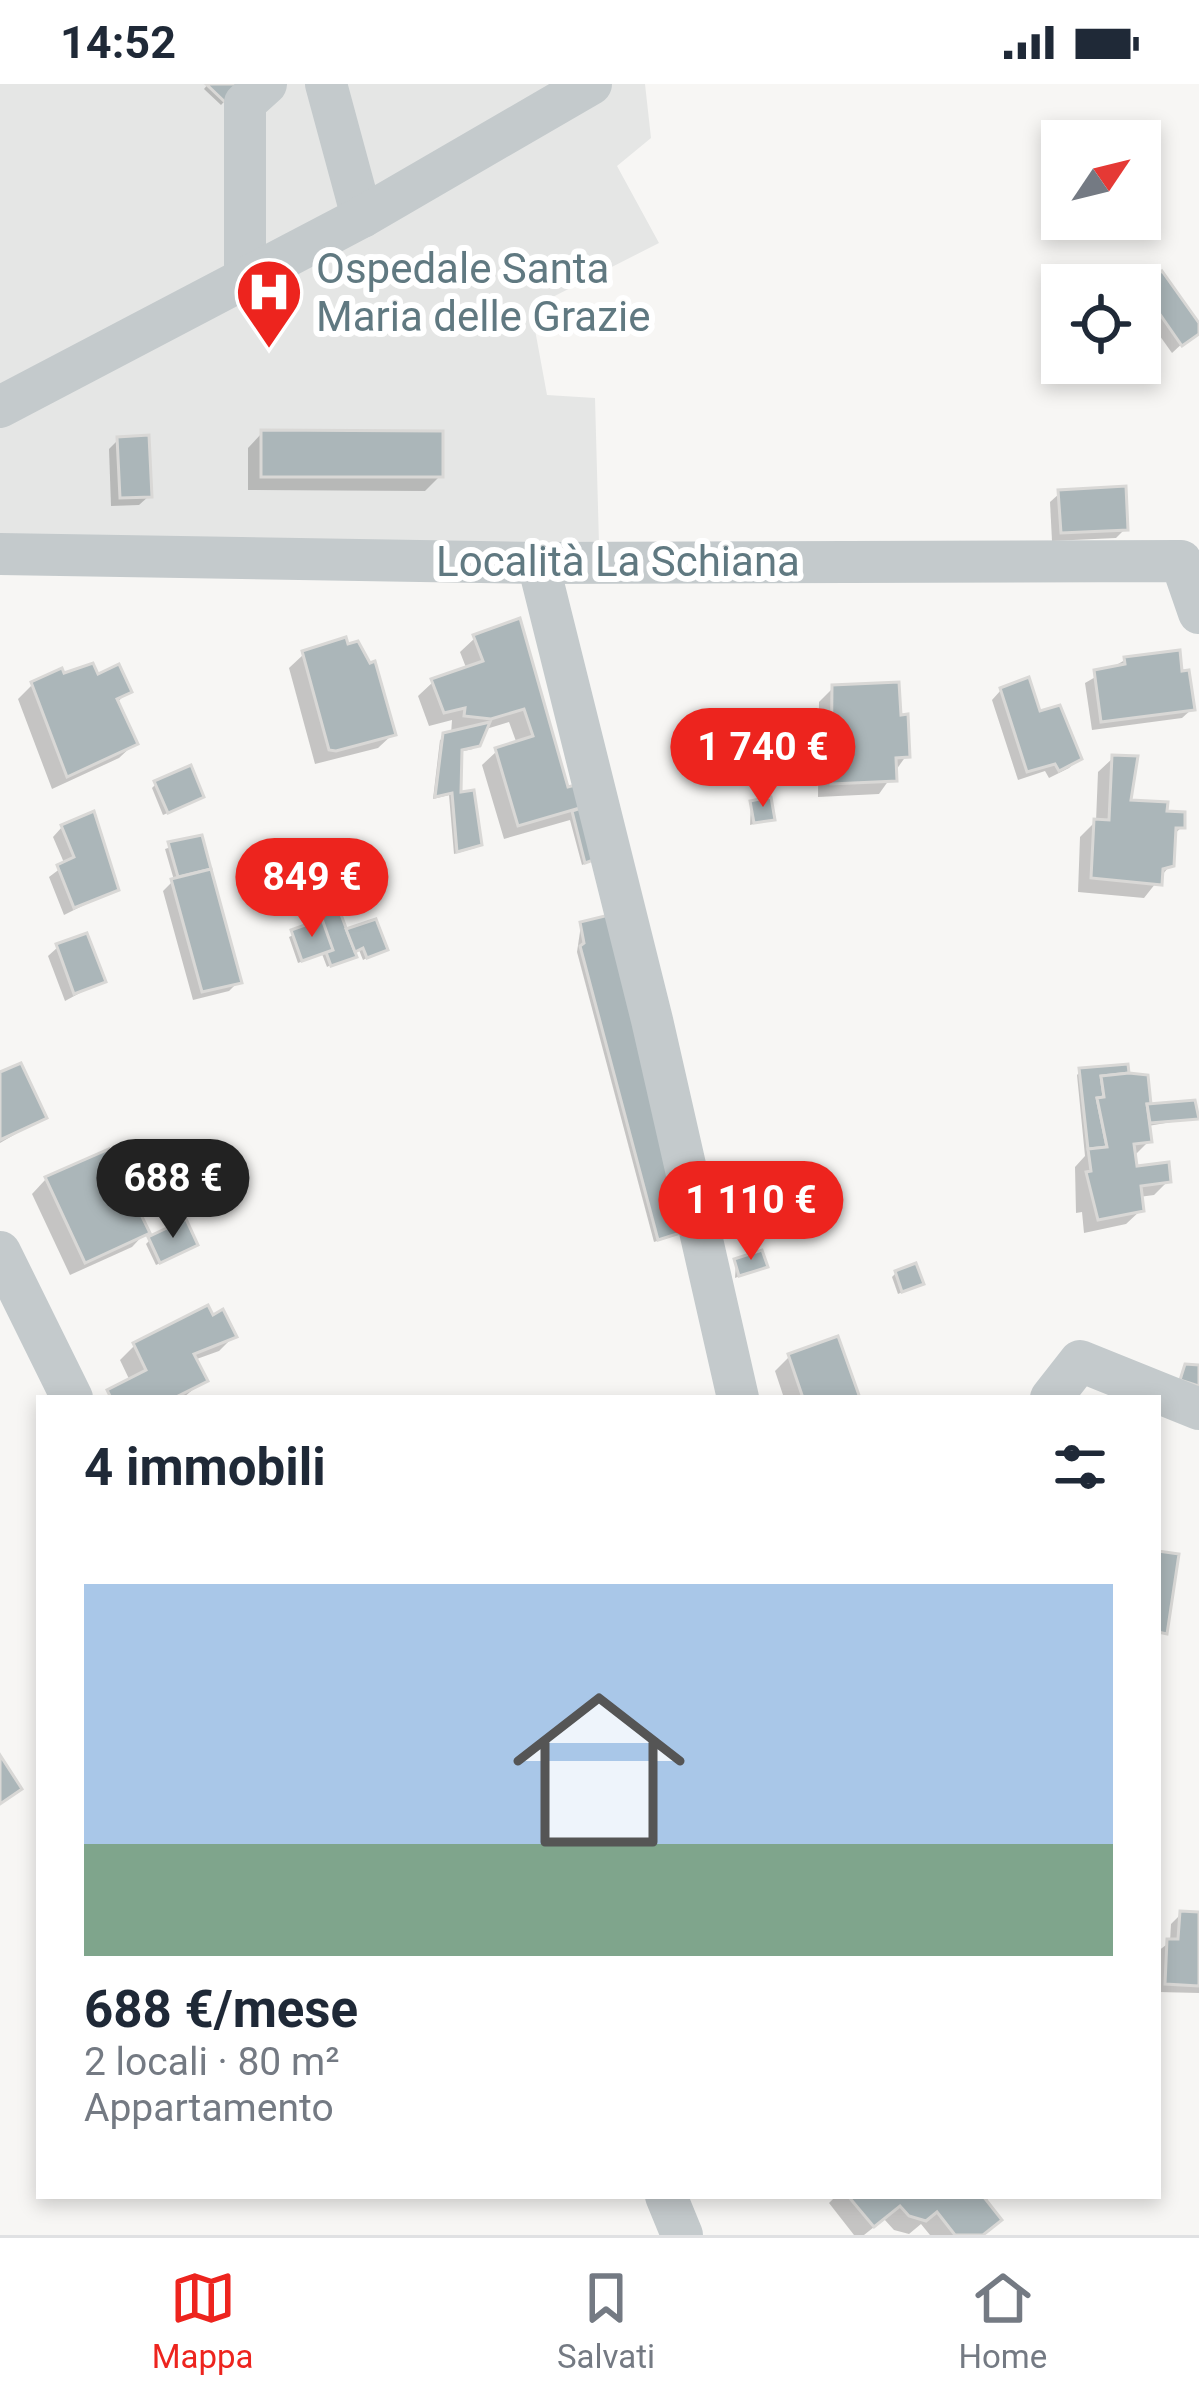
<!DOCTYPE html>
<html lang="it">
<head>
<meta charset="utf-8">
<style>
  :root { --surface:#fff; --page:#f6f6f7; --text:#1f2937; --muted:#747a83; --line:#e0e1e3; --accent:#ed241e }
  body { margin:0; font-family:Roboto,sans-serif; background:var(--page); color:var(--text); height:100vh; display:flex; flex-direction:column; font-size:45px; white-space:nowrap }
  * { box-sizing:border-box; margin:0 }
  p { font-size:39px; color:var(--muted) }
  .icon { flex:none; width:66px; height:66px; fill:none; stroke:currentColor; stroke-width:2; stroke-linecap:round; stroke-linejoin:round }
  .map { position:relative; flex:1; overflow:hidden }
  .sheet { position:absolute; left:36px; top:1311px; width:1125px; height:804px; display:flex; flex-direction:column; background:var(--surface); border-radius:0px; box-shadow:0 6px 18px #0003 }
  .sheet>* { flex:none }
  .needle { width:78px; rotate:55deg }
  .tools { position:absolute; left:1041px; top:36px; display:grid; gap:24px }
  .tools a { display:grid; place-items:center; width:120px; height:120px; border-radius:0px; background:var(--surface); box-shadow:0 6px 18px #0003; font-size:60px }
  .price { position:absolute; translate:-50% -102px; padding:0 27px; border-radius:42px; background:var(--accent); color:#fff; font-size:39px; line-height:78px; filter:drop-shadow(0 3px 6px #0008) }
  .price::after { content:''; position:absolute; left:50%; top:72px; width:36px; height:27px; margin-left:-18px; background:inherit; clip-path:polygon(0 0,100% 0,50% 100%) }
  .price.active { background:#222; color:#fff }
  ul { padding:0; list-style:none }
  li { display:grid; align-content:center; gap:24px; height:636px; padding:0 48px }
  li span { display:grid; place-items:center; height:372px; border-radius:0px; color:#555 }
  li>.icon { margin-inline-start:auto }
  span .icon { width:216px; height:216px; fill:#fffc; stroke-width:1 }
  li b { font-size:51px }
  h2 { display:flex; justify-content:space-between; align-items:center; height:144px; padding:0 48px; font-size:51px }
  .status { display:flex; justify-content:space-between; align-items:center; height:84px; padding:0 60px; background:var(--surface); direction:ltr }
  .status svg { height:33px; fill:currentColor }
  .tab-bar { display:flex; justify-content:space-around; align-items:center; height:168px; border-top:3px solid var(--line); background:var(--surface); font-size:33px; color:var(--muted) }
  .tab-bar a { display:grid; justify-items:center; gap:6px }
  .tab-bar .active { color:var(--accent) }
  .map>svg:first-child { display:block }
</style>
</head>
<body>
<div class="status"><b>14:52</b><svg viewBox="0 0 49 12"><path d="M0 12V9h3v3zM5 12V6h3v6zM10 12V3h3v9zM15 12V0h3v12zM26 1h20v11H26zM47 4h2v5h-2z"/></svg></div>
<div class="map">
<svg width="1199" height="2151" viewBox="0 0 1199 2151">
  <rect width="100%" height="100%" fill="#f7f6f4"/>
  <path fill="#e5e6e5" d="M0,0H645L651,54L617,82L659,159L531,224L547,311L595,314L599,460L0,457Z"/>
  <g fill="#0003">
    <path d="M208,0H241L221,21L204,5Z"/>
    <path d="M1162,191L1199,244L1172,269L1140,224V207Z"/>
    <path d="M262,349L440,392L425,407L248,406V364Z"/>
    <path d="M118,356L149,412L139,421L111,422L109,365Z"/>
    <path d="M1060,409L1125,445L1116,454L1052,457L1050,418Z"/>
    <path d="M518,538L566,707L581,703L594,776L582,781L570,736L504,755L482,681L497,667L517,660L509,638L483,646L473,665L459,668L458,712L479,760L475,764L454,770L449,711L433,715L440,656L451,650L452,636L429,642L418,612L433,598L467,586L460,568L475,554Z"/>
    <path d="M304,570L393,650L378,664L315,680L289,584Z"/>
    <path d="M1125,576L1192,625L1182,634L1092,646L1085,599Z"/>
    <path d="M62,593L97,594L128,607L116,620L134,660L119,674L52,705L18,615L32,601Z"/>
    <path d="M834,603L906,672L879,710L818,713L819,618Z"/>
    <path d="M1001,606L1079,675L1069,684L1049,694L1045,687L1018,696L992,616Z"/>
    <path d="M746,653L759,668L755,672L744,673Z"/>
    <path d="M1113,674L1127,719L1164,730L1182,743L1172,752L1171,780L1144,814L1078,808L1080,753L1096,737L1098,688Z"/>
    <path d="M156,700L197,716L163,731L152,704Z"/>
    <path d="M751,720L772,735L750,741Z"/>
    <path d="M62,743L116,805L64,831L49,793L65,781L53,753Z"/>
    <path d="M199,754L238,898L229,907L193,916L163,807L174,796L165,765Z"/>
    <path d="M308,815L344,849L384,865L363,876L359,866L327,883L322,870L298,879L289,853L312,842L304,819Z"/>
    <path d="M581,841L685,1148L654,1158L577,868Z"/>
    <path d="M58,863L102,897L65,917L48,872Z"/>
    <path d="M1081,987L1147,1028L1153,1023L1195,1034L1148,1042L1149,1057L1133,1073L1134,1085L1168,1097L1154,1111L1139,1113L1141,1126L1126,1140L1084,1149L1082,1128L1076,1129L1075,1083L1085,1072L1077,991Z"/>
    <path d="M0,992L43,1034L0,1059Z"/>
    <path d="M46,1095L146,1148L132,1163L70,1191L32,1110Z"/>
    <path d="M150,1156L190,1165L156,1181L146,1160Z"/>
    <path d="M736,1178L764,1182L735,1194Z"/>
    <path d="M896,1189L921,1200L898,1210L892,1193Z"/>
    <path d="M233,1253L219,1267L194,1276L204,1296L183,1314H103L130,1297L120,1276L134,1262Z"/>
    <path d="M789,1273L857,1314H784L775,1287Z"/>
    <path d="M1181,1830L1199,1831V1909L1158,1908V1867L1170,1858L1171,1840Z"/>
    <path d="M836,2112H988L982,2151H930L921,2140L909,2150L894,2146L884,2135L864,2151H854L829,2119Z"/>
  </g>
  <g fill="#abb6b9" stroke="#d9d8d6" stroke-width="3">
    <path d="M206,0H245L226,19Z"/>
    <path d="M1162,187L1199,239V250L1182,262L1141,203Z"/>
    <path d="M261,346L443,347V393H261Z"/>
    <path d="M149,351L152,413L120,414L117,353Z"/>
    <path d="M1126,402L1128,446L1061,449L1058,406Z"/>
    <path d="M520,534L568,703L583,699L590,721L518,742L495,664L533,652L524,625L491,635L464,632L465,624L444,629L431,595L483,577L473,551Z"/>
    <path d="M346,553L348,560L358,557L370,579L375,577L396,651L336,667L329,666L302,567Z"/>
    <path d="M1180,566L1182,587L1189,586L1195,626L1101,638L1094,586L1125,580L1124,573Z"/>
    <path d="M93,579L98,590L119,580L132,608L117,615L138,660L67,693L31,598L62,584L64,589Z"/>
    <path d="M1029,593L1040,627L1060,621L1082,675L1059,687L1055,680L1027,688L1000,604Z"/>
    <path d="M899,598L901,631L908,630L910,673L896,674L897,697L831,700L832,601Z"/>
    <path d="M490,638L480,662L462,666L461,708L474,706L482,761L457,768L452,709L435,713L443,649Z"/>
    <path d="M760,649L762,669L747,670L745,650Z"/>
    <path d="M1112,671L1138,672L1131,716L1168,718L1167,727L1185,728V744H1176L1174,782L1163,785L1162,801L1091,794L1094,735L1109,736Z"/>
    <path d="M191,681L204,713L168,729L154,697Z"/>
    <path d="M771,713L775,736L754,739L750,717Z"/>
    <path d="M590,721L602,773L585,779L572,727Z"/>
    <path d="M94,727L119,806L74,824L57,781L74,773L61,741Z"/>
    <path d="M202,751L211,785L178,793L168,758Z"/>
    <path d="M211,785L242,899L202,908L171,795Z"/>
    <path d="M331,804L357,873L331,882L306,813Z"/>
    <path d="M613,830L693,1145L658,1156L580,862L584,859L580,838Z"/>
    <path d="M322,835L333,866L302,877L291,846Z"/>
    <path d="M376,835L388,866L367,874L363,864L355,868L346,845Z"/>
    <path d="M87,849L106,898L74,910L56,860Z"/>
    <path d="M21,979L47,1034L0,1056V988Z"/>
    <path d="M1128,980L1129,989L1101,992L1104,1013L1097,1014L1107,1063L1088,1065L1079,984Z"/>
    <path d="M1129,989L1148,991L1151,1020H1147L1152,1058L1134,1060L1137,1082L1169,1078L1171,1098L1141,1102L1144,1127L1098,1136L1086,1088L1091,1087L1088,1065L1107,1063L1097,1014L1104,1013L1101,992Z"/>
    <path d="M1195,1016L1199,1035L1150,1039L1147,1020Z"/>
    <path d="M109,1065L150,1149L85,1179L45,1093Z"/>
    <path d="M186,1135L198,1161L160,1179L148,1153Z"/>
    <path d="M762,1166L768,1183L739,1192L734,1175Z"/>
    <path d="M916,1179L924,1200L902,1208L895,1187Z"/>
    <path d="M208,1221L213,1231L223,1225L237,1253L194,1270L208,1297L174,1314H111L107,1306L146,1286L133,1259Z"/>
    <path d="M838,1252L860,1314H803L788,1270Z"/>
    <path d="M1185,1280L1199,1281V1302L1180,1296Z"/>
    <path d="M1158,1467L1179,1470L1167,1550L1158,1548Z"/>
    <path d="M0,1671L22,1705L0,1720Z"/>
    <path d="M1180,1827L1199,1828V1902L1165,1900L1167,1855H1178Z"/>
    <path d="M848,2112H983L1002,2136L983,2151H955L937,2128L926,2137L909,2132L900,2122L874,2143Z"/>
  </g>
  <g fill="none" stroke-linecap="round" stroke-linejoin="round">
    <g stroke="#c4cacc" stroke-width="42">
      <path d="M326,0L362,133"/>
      <path d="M245,195V19L266,0"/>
      <path d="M0,323L362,133L591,0"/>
      <path d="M0,470L538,479L1181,477L1199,529"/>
      <path d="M538,479L652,936L738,1314"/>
      <path d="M0,1168L72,1314"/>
      <path d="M1051,1314L1080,1277L1199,1325"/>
      <path d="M666,2112L682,2151"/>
    </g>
  </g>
  <defs>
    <g id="hospital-pin" transform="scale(3.45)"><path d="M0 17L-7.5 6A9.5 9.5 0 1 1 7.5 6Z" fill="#ed241e" stroke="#fff"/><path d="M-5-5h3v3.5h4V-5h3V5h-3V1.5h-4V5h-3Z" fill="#fff"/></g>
  </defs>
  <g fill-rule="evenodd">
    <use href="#hospital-pin" x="269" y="208"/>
  </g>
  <g text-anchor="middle" stroke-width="12" stroke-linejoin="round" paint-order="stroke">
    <g font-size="42" fill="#607981" stroke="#fff" text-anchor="start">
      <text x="316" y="199">Ospedale Santa<tspan x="316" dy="48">Maria delle Grazie</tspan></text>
    </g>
    <g font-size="42" fill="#607981" stroke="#fff">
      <text x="618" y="492">Località La Schiana</text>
    </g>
  </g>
</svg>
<div class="tools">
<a><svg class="needle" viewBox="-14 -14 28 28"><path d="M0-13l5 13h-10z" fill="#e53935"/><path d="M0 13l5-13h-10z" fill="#747a83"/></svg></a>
<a><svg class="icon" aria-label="locate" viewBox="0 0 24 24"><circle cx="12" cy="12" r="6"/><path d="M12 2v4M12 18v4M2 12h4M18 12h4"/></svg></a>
</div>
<b class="price" style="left:763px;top:726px">1 740 €</b>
<b class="price" style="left:312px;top:856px">849 €</b>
<b class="price active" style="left:173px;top:1157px">688 €</b>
<b class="price" style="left:751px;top:1179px">1 110 €</b>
<section class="sheet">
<h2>4 immobili<svg class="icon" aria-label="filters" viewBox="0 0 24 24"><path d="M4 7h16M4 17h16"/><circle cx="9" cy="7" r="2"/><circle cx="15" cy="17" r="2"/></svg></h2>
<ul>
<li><span style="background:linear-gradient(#a9c7e8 70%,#7fa58c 0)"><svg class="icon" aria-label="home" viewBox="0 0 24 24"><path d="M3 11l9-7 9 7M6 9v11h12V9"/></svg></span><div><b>688 €/mese</b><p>2 locali · 80 m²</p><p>Appartamento</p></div></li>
</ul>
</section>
</div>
<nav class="tab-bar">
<a class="active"><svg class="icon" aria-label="map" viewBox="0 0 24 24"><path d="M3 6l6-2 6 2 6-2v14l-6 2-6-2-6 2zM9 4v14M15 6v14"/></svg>Mappa</a>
<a><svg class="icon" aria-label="saved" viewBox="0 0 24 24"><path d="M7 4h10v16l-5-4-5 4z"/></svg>Salvati</a>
<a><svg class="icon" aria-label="home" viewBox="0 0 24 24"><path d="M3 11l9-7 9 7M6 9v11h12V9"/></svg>Home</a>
</nav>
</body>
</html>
